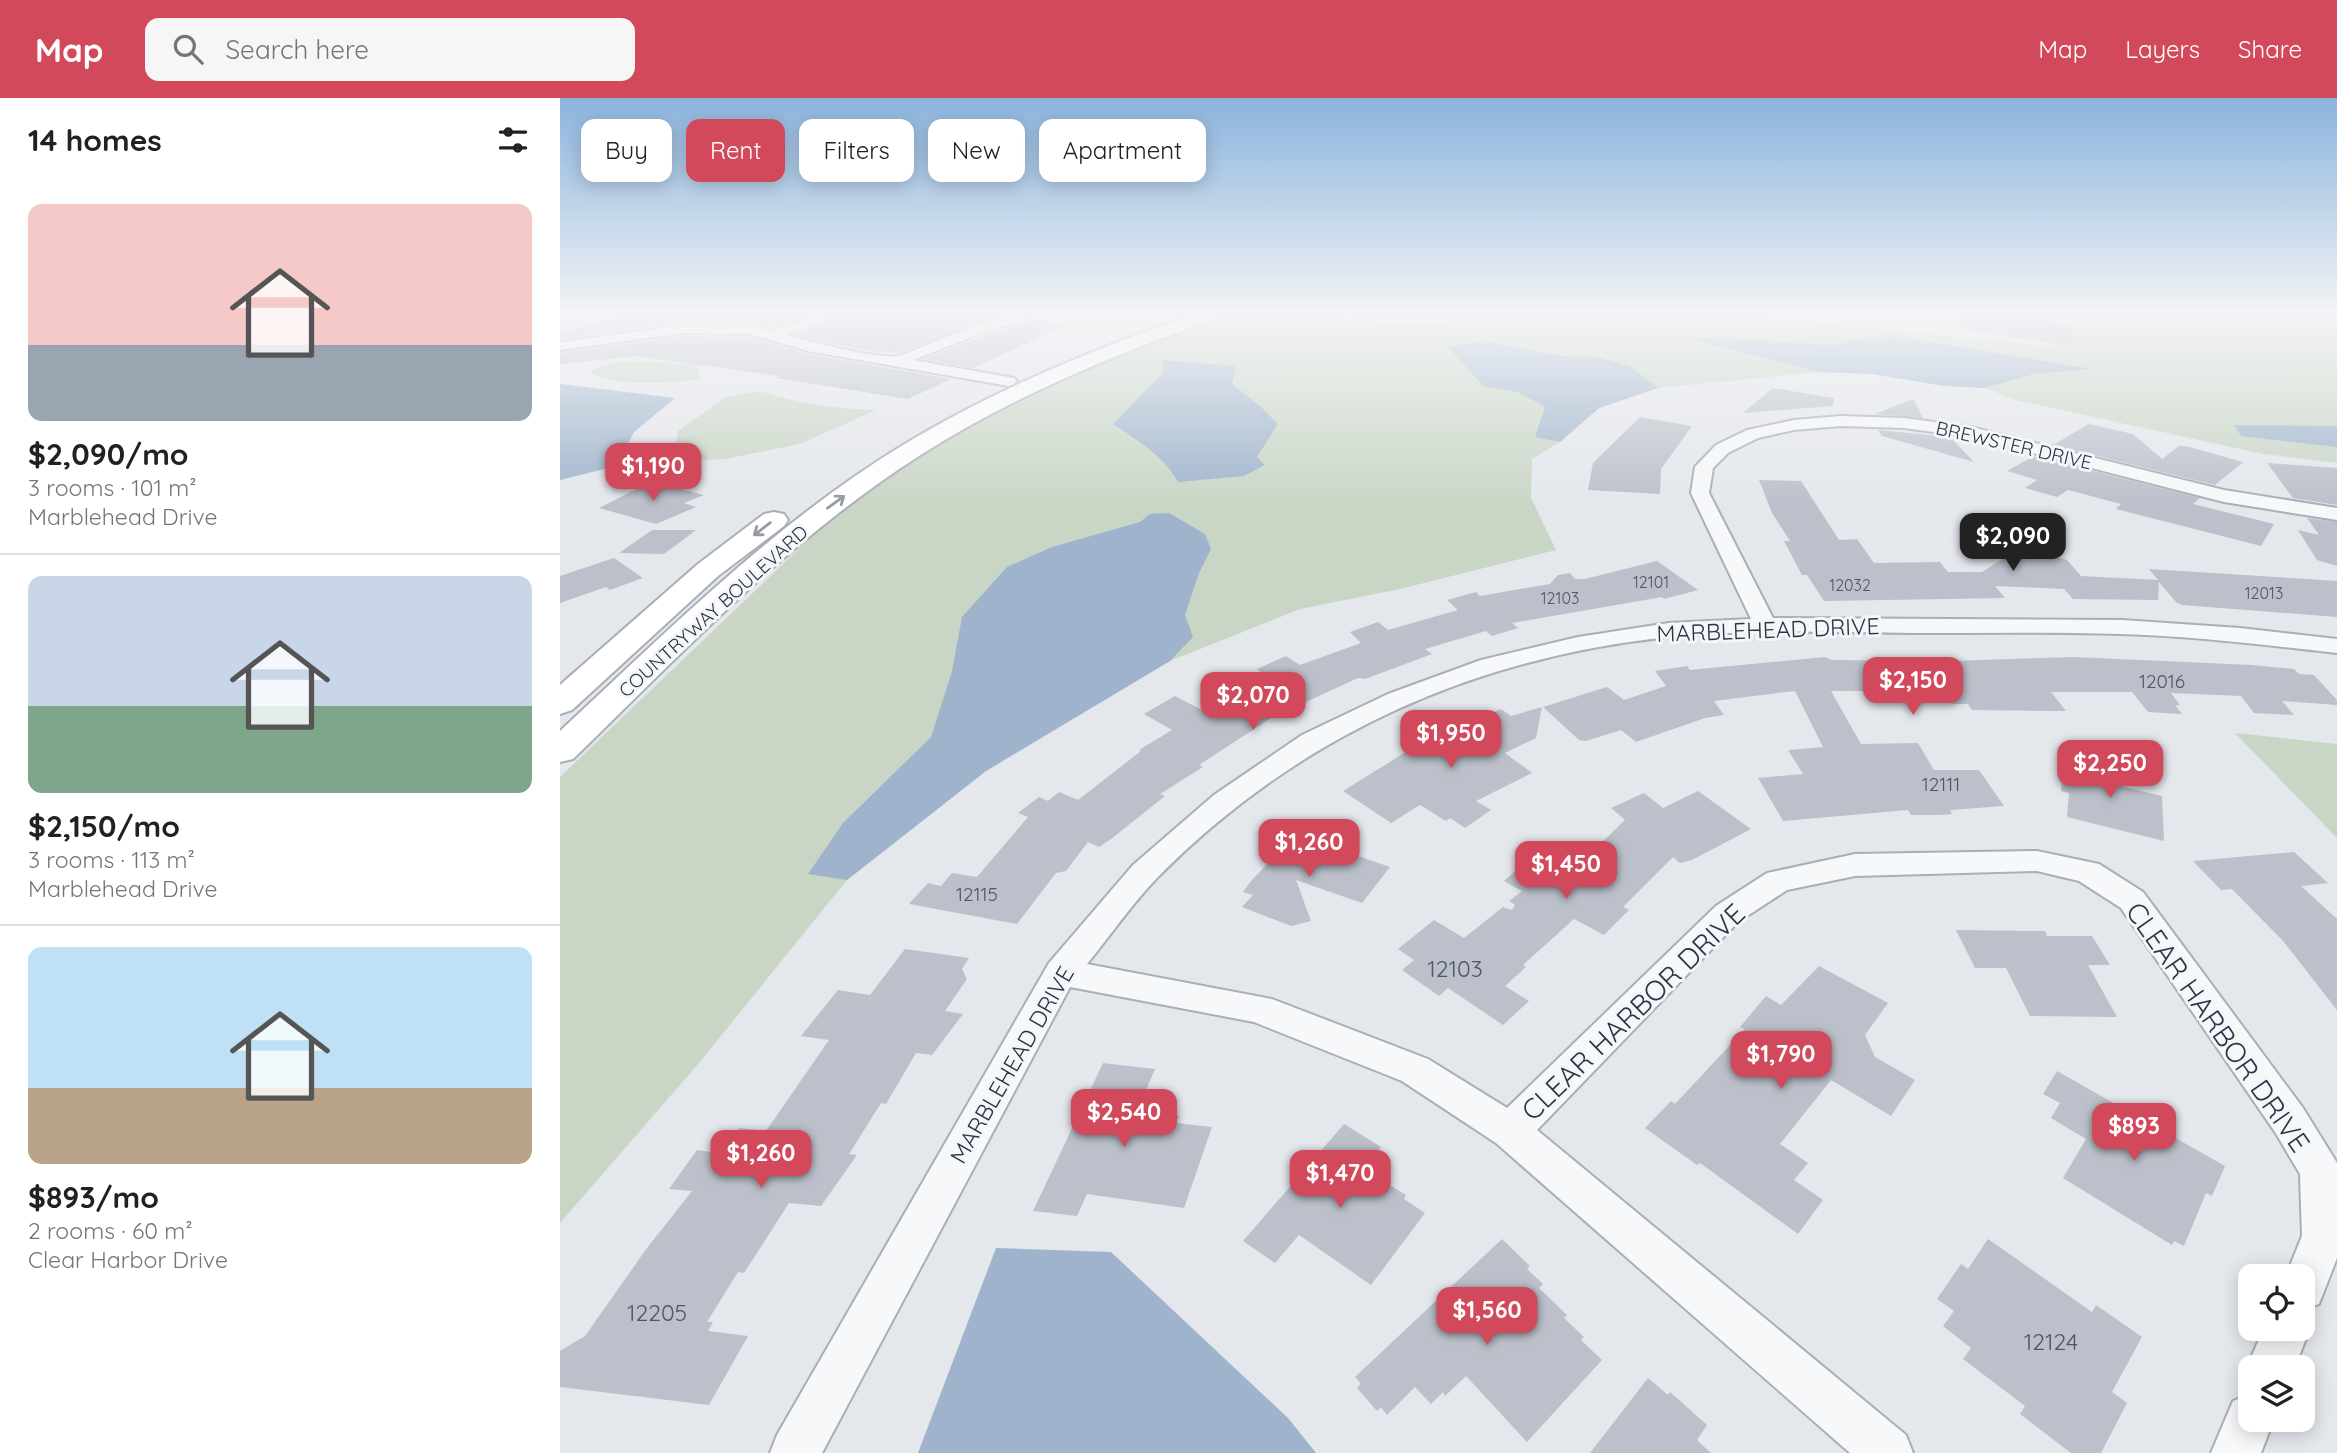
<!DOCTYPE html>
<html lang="en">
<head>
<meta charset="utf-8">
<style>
  :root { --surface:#fff; --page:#f6f6f6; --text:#202124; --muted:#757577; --line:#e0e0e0; --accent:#d1495b }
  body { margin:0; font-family:Quicksand,sans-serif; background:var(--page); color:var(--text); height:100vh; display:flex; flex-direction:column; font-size:26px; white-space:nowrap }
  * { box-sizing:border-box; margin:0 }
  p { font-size:23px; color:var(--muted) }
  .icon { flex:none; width:38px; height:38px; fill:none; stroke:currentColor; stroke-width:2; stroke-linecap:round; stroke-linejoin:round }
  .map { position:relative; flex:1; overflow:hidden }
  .details { display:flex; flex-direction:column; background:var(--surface); width:560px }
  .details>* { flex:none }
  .guide { position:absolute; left:21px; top:21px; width:665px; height:63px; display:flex; gap:14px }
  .buttons { position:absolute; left:1678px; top:1166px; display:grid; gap:14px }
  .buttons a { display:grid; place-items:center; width:77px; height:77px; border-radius:14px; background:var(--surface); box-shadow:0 4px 18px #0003; font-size:35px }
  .price { position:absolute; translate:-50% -60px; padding:0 16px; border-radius:14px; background:var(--accent); color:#fff; font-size:23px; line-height:46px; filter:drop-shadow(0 2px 4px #0008) }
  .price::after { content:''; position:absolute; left:50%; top:42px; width:21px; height:16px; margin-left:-10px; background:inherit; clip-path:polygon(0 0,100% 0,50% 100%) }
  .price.active { background:#222; color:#fff }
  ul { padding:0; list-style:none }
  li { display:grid; align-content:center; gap:14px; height:371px; padding:0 28px }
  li+li { border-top:2px solid var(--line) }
  li span { display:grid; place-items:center; height:217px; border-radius:14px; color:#555 }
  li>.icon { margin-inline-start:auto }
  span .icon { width:126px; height:126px; fill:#fffc; stroke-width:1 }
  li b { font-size:30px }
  h2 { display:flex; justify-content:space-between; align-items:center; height:84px; padding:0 28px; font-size:30px }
  .tag { padding:0 24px; border-radius:14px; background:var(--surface); box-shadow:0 4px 18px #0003; font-size:24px; line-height:63px }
  .tag.active { background:var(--accent); color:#fff }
  header { display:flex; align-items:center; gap:42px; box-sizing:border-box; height:98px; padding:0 35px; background:var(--accent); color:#fff }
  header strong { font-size:33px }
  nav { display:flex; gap:38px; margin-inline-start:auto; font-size:24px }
  .search { width:490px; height:63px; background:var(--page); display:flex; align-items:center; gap:18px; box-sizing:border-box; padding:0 24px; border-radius:14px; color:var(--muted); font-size:26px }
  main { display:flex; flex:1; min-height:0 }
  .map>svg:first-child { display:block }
</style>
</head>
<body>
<header>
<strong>Map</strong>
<div class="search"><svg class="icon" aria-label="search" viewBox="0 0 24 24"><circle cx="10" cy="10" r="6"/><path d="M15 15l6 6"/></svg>Search here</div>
<nav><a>Map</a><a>Layers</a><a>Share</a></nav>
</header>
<main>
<section class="details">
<h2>14 homes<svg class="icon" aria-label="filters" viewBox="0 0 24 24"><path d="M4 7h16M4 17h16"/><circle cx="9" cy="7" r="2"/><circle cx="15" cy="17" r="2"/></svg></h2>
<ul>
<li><span style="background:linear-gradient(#f6c9c9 65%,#9aa5b1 0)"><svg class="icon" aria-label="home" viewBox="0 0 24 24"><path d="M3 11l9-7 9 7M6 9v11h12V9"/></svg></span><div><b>$2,090/mo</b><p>3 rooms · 101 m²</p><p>Marblehead Drive</p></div></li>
<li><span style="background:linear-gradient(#c9d6e8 60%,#7fa58c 0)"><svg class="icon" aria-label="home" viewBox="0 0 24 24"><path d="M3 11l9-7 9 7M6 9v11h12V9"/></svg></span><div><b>$2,150/mo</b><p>3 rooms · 113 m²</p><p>Marblehead Drive</p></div></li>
<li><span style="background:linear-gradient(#bfe0f5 65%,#b9a48a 0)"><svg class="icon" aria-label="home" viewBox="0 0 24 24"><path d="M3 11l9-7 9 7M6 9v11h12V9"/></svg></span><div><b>$893/mo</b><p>2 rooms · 60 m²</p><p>Clear Harbor Drive</p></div></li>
</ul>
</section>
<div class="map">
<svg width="1777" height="1355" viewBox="0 0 1777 1355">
  <rect width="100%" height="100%" fill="#e4e7ec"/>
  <g fill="#c9d6c5">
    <path d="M676,217H1182L1495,249L1512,239L1505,229L1461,217H1777V365L1703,356L1456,302L1424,290L1384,288L1312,276L1259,274L1098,290L1039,310L1000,344L972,361L971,400L996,452L840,491L740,511L610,563L426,673L287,782L139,965L0,1125V679L267,424L371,350L456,300L582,247Z"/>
    <path d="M85,263L137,267L139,281C114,285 48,290 30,273L56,264Z"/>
    <path d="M200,293C239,306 275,310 316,312L240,346L165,361L129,363L114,359L118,333L166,299Z"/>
    <path d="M1675,635L1777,646V740Z"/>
  </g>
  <g fill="#9fb4cc">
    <path d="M1334,238L1532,271L1473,276L1424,290L1384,288L1312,276L1259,274L1135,242L1145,239L1272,247L1310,239Z"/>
    <path d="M925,243L1001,258L1039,259L1071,269L1098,290L1039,310L1000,344L975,339L985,309L958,294L923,288L888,249Z"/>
    <path d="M602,262L676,268L672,286L701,309L718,326L697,359L705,367L684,378L618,384C603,357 578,343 553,326L604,274Z"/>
    <path d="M0,286L115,300L74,334L65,351L81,362L0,382Z"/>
    <path d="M1674,327L1777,328V349L1681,338Z"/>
    <path d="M609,415L645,436L651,451L639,475L625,517L633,539L610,563L426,673L287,782L248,776L283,725L371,639L392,573L402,519L447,469L492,449L580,424L590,416Z"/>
    <path d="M436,1150L551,1154L728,1320L756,1355H358Z"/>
  </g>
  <g fill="#bbc0ca">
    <path d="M85,217H252L213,230L190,225L125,224L0,241V233L35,227L34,224Z"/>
    <path d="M280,217H436L442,218L338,255L301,252L235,237Z"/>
    <path d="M1400,217H1457L1515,228L1511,248L1399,231Z"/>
    <path d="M472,221L508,226L413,270L363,261L438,232L464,228Z"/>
    <path d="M125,238L190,239L248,256L391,281L348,301L216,280L221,278L76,258L0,266V255Z"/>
    <path d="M1213,290L1274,300L1273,308L1183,315Z"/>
    <path d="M1353,301L1363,320L1315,316Z"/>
    <path d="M1080,319L1132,328L1101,371L1100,396L1028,392L1033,365Z"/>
    <path d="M1529,326L1573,336L1602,361L1619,348H1626L1683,364L1655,387L1493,347Z"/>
    <path d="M1318,332L1390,339L1414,364L1322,338Z"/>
    <path d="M1474,358L1640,400L1633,406L1714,426L1701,448L1556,411L1561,406L1508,392L1497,399L1465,390L1477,382L1447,373Z"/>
    <path d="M1707,365L1777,370V407L1733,400Z"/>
    <path d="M1199,382L1241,383L1279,442L1297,441L1314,465L1380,464L1388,474H1422L1444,460H1499L1507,462L1521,478L1598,482L1589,471L1777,483V519L1622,507L1616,504L1599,484L1598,502L1513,501L1504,491L1435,488L1445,500L1264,503L1247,477H1242L1224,443H1230L1212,415Z"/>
    <path d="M88,385L105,387L144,397L124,405L136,409L96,426L39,410Z"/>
    <path d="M1747,420L1777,424V468L1757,462L1738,432L1759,437Z"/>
    <path d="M92,432H136L104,456L59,455Z"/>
    <path d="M54,460L83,480L50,492L46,489L0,505V478Z"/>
    <path d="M1097,463L1138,492L1104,501L1102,499L952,525L958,530L932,538L926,533L865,551L872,556L805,581L798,580L711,620L639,667L643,669L600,696L605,698L551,741L539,749L528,744L506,773L496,775L457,826L349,806L368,785L381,788L392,775L417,779L468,719L458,715L479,699L488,703L499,694L518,702L581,653L579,652L612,632L584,616L615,598L640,611L709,580L697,571L726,558L740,567L801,545L790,534L818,524L828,532L898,512L887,502L916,494L920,498L990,486L998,477L1010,475L1015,481H1025Z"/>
    <path d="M1265,559L1272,562L1390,563L1514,559L1692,567L1734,571L1739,576L1754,577L1777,602V607L1722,603L1734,617L1694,615L1681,598L1611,595L1620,607H1615L1622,616L1588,614L1572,594H1491L1506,613L1412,612L1408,606H1393L1385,594L1343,595L1329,573L1308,593H1271L1301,646L1358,645L1374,672H1419L1444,708L1390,712L1392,716L1379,717H1351L1348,712L1223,723L1198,680L1243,676L1228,652L1263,649L1235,593L1154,603L1164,617L1145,620L1076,644L1061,632L1026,643L1019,642L983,609L1047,589L1064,602L1106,588L1095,573L1127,568L1130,572Z"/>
    <path d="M982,609L976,640L945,655L972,675L916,703L931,712L905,730L890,720L886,723L860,707L831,725L783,693L862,644L918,620L941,611L951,618Z"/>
    <path d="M1504,657L1553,669L1552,686L1602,698L1604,743L1507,719L1509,695L1501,693Z"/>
    <path d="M1138,693L1191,731L1132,762L1120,765L1113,759L1063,809L1069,812L1044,837L1014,821L963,867L966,869L945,888L969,903L943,927L888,890L879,898L842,872L854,862L838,851L874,822L904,840L943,809L952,812L955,807L949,803L962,793L944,783L962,767L966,769L977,759L1009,776L1065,722L1051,710L1084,695L1103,710Z"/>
    <path d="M735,737L763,746L830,769L802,805L736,782L751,823L731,828L682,809L693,797L683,794L691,783Z"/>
    <path d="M1734,754L1768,785L1741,788L1777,821V912L1723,843L1672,791L1661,792L1633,763Z"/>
    <path d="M1396,832L1485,833L1487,838H1532L1550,867H1528L1557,919L1470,918L1446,870H1415Z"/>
    <path d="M345,851L409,860L402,871L407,881L385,913L403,916L372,957L356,955L326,1006L321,1005L289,1056L297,1057L261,1108L229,1105L184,1175L178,1174L147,1224H153L148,1233L188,1238L149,1307L0,1289V1253L25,1238L87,1150L132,1093L109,1091L137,1052L159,1055L179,1030L206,1033L269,942L241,938L278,892L310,897Z"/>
    <path d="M1259,868L1328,905L1305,937L1315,959L1355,982L1331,1018L1271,982L1220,1046L1248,1065L1234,1082L1263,1102L1238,1136L1140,1065L1137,1067L1085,1030L1111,1003L1115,1006L1185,931L1180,929L1206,898L1221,907Z"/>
    <path d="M543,965L595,971L577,1013L619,1018L616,1025L652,1029L624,1110L527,1096L517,1118L473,1113Z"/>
    <path d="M1497,973L1665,1068L1652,1098L1646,1095L1624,1148L1614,1143L1612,1147L1503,1080L1526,1041L1491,1020L1500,1005L1483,996Z"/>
    <path d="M784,1026L821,1049L803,1071L846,1097L844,1101L865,1115L811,1187L739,1137L715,1165L683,1143Z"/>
    <path d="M942,1141L970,1168L967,1171L983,1186L979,1190L1007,1217L1004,1220L1024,1239L1021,1242L1042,1262L967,1344L906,1278L885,1298L883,1294L871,1306L855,1289L827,1317L821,1309L817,1313L797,1290L801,1286L795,1279Z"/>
    <path d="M1428,1141L1532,1214L1536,1207L1582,1239L1552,1294L1567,1305L1541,1355H1511L1460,1316L1465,1308L1403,1261L1411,1250L1383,1228L1394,1213L1377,1201L1401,1166L1408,1171Z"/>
    <path d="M1088,1280L1108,1297L1110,1294L1147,1327L1137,1342L1151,1355H1030Z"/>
  </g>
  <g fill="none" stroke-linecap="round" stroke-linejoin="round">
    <g stroke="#a9aeb7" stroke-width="4">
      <path id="lane" d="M748,217L847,223L1003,217L847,227L751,219Z"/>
    </g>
    <g stroke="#a9aeb7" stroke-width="4">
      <g id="street">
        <path d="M259,217H277L227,237C245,243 322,262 338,258C363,252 450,205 470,222L463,226L437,229L353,262L454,280L457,283L454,286L449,288L248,253L190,236L125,235L0,252V244L125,227L190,228L213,233Z"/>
        <path d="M1281,318L1344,320L1411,329L1664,392L1777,410V422L1664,404L1411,339L1344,330L1281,328L1234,332L1198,340L1168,355L1153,370L1149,395L1213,520L1562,522L1680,530L1777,541V555C1705,547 1632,538 1560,536C1491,534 1423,535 1355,535C1273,534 1191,531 1110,539C913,559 735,639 596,781C571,807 550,838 527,866L712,901L868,961L947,1010L1156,808L1207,775L1295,756L1477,753L1539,766L1583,794L1743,1010L1774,1060L1777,1065V1160L1759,1206L1743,1212V1178H1726L1742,1138L1740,1076L1715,1034L1561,810L1519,783L1477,773L1295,778L1227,792L1178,824L977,1032L1346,1337L1353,1355H1290L936,1045L842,983L694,924L510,889L262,1355H210L217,1337L489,865L573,767L654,697L742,637L828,596L921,562L1018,539L1109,525L1191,521L1131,395L1135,369L1156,347L1187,332L1234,322Z"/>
        <path d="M1743,1214L1750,1230L1735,1269H1690V1277L1687,1269L1704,1230H1743Z"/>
        <path d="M1690,1296V1321H1714L1701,1355H1651L1673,1303Z"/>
      </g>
    </g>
    <g stroke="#a9aeb7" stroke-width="4">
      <g id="secondary">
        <path d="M633,217H659L656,221C553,257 451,299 359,358C229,441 123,554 13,661L0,664V633C109,532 215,425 343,347C434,292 533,251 633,217Z"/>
        <path d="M214,414L224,416L228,422L224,428L158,478L12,612L0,616V587L138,466L204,416Z"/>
      </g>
    </g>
    <use href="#lane" fill="#f7f8fa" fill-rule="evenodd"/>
    <use href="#street" fill="#f7f8fa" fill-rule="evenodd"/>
    <use href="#secondary" fill="#fff" fill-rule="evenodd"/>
  </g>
  <defs><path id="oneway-shaft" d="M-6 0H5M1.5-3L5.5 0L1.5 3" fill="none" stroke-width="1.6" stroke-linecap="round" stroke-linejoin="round" transform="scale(1.75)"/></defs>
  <g stroke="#959aa2">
    <use href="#oneway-shaft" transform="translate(276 404) rotate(-36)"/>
    <use href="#oneway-shaft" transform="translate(202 431) rotate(143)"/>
  </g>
  <linearGradient id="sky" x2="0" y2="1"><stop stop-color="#8bb4dd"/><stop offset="0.53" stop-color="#f3f4f6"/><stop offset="1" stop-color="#f3f4f6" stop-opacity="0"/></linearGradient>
  <rect width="1777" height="407" fill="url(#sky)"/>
  <g text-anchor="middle" stroke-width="6" stroke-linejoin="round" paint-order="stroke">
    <g font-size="16" fill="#4f5766">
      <text x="1091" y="490">12101</text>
      <text x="1290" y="493">12032</text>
      <text x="1704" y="501">12013</text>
      <text x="1000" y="506">12103</text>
    </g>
    <g font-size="19" fill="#2b3445" stroke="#f4f6f9">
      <text transform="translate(1454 347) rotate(13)" y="7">BREWSTER DRIVE</text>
      <text transform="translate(153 513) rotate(-42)" y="7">COUNTRYWAY BOULEVARD</text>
    </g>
    <g font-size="19" fill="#4f5766">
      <text x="1602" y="590">12016</text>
      <text x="1381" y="693">12111</text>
      <text x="417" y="803">12115</text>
    </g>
    <g font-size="23" fill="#2b3445" stroke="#f4f6f9">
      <text transform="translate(1208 532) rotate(-2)" y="8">MARBLEHEAD DRIVE</text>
      <text transform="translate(452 967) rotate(-60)" y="8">MARBLEHEAD DRIVE</text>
    </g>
    <g font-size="23" fill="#4f5766">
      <text x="895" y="879">12103</text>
      <text x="97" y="1223">12205</text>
      <text x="1491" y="1252">12124</text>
    </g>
    <g font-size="28" fill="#2b3445" stroke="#f4f6f9">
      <text transform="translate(1073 914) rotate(-44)" y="10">CLEAR HARBOR DRIVE</text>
      <text transform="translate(1658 929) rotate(55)" y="10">CLEAR HARBOR DRIVE</text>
    </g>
  </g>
</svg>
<div class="buttons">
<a><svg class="icon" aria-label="locate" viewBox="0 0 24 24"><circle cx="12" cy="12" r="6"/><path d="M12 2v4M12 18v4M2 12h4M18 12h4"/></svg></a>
<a><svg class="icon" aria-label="layers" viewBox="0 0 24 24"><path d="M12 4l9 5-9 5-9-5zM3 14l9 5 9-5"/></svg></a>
</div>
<b class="price" style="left:93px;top:405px">$1,190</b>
<b class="price active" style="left:1453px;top:475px">$2,090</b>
<b class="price" style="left:1353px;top:619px">$2,150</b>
<b class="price" style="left:693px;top:634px">$2,070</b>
<b class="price" style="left:891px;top:672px">$1,950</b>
<b class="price" style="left:1550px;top:702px">$2,250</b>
<b class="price" style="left:749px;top:781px">$1,260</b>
<b class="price" style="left:1006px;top:803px">$1,450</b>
<b class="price" style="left:1221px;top:993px">$1,790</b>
<b class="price" style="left:564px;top:1051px">$2,540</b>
<b class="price" style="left:1574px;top:1065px">$893</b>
<b class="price" style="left:201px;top:1092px">$1,260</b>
<b class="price" style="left:780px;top:1112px">$1,470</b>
<b class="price" style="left:927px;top:1249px">$1,560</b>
<div class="guide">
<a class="tag">Buy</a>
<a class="tag active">Rent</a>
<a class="tag">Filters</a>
<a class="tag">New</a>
<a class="tag">Apartment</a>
</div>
</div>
</main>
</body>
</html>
